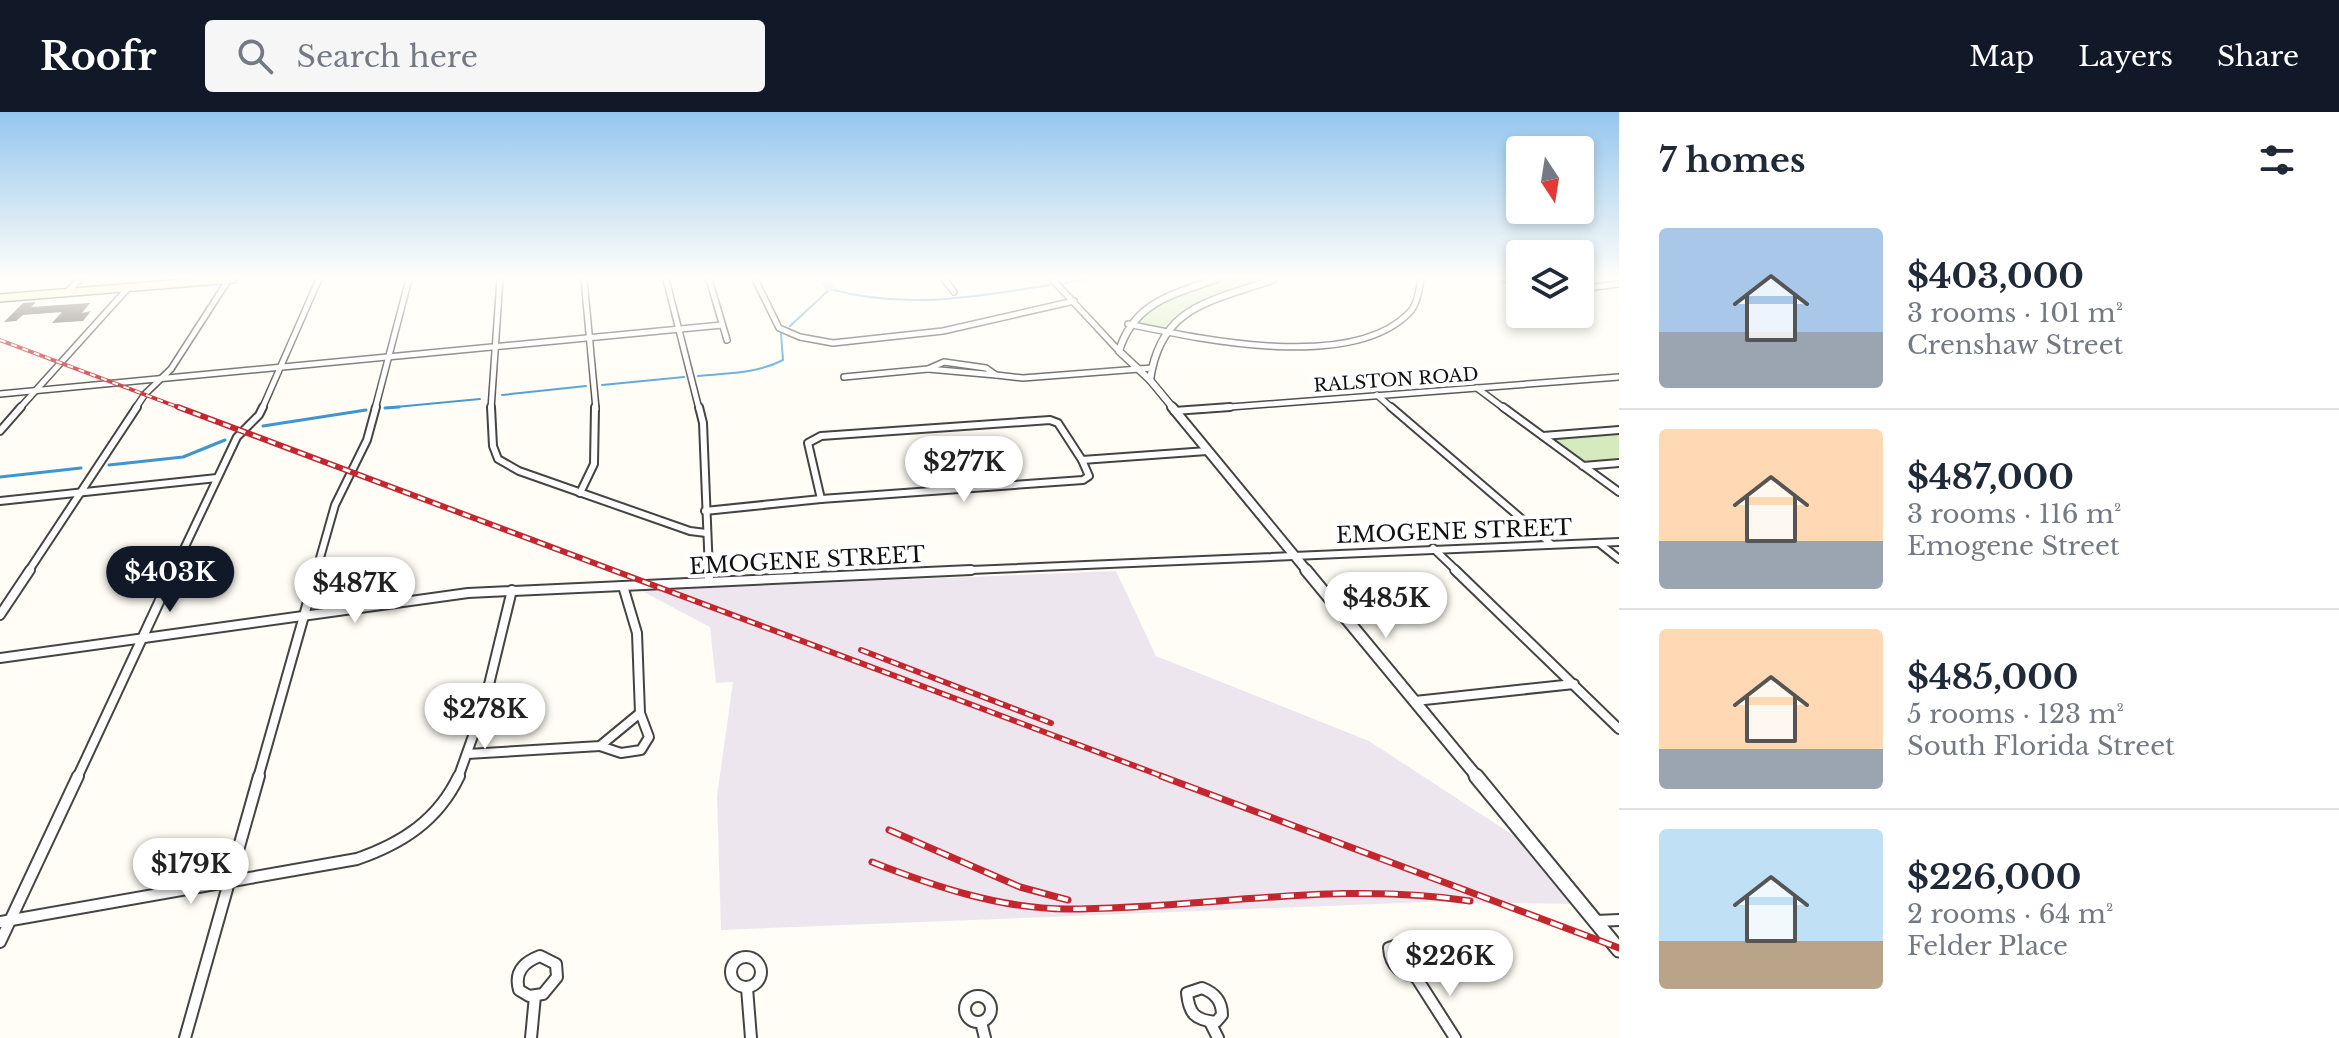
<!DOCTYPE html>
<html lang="en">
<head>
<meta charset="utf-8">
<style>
  :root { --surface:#fff; --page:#f6f6f7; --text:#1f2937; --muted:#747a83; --line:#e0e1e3; --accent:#111827 }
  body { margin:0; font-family:"Libre Baskerville",serif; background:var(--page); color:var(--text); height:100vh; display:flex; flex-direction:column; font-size:30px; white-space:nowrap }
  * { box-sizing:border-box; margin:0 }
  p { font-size:26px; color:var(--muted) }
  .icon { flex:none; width:44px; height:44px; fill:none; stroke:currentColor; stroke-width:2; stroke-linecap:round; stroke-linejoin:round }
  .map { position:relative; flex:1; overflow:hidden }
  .sheet { display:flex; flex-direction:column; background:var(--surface); width:720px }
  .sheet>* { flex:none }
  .needle { width:52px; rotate:168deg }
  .buttons { position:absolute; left:1506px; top:24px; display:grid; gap:16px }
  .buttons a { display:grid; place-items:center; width:88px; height:88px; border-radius:8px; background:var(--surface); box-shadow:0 4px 12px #0003; font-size:40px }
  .price { position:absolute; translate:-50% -68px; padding:0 18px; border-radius:28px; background:#fff; color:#222; font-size:26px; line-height:52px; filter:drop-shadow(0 2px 4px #0008) }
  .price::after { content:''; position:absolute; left:50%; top:48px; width:24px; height:18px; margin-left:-12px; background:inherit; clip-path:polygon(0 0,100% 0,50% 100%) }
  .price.on { background:var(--accent); color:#fff }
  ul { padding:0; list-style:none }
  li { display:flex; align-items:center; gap:24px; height:200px; padding:0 40px }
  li+li { border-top:2px solid var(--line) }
  li span { display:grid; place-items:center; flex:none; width:224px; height:160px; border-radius:8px; color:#555 }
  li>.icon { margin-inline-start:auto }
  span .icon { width:96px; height:96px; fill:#fffc; stroke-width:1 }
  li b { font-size:34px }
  h2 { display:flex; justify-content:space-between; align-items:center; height:96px; padding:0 40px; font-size:34px }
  header { display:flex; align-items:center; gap:48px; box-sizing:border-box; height:112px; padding:0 40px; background:var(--accent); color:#fff }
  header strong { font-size:38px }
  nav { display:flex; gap:44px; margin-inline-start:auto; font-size:28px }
  .search { width:560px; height:72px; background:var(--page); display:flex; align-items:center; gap:20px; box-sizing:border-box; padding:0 28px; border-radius:8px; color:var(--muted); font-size:30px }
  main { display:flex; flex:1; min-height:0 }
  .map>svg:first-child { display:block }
</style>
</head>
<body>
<header>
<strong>Roofr</strong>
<div class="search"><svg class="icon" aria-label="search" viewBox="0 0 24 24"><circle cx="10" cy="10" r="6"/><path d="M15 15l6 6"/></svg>Search here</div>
<nav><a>Map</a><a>Layers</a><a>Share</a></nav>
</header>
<main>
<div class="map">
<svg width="1619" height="926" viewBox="0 0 1619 926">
  <rect width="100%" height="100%" fill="#fffdf5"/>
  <path fill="#eee6ef" d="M1116,459L1156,544L1369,629L1519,727L1573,792L1426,790L721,818L717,684L733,570L716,571L710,515L640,478Z"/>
  <g fill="#d5ebbd">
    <path d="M1223,167H1270L1184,200L1163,216L1138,212L1135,208L1162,190Z"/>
    <path d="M1619,318V351L1583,354L1543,324Z"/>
  </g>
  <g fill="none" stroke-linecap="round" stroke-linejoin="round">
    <g stroke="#3f96cf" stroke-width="2">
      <path d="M1065,171L1087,167"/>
      <path d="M790,214L830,177C905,198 975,185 1050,173"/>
      <path d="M698,264C727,261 756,262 783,248L781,222"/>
      <path d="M602,273L684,265"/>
      <path d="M502,283L586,274"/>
      <path d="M385,296L480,287"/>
    </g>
    <g stroke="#3f96cf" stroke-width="3">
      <path d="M385,296L399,295"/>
      <path d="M263,314L366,298"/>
      <path d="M109,353L183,345L225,328"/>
      <path d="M0,365L81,356"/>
    </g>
    <path fill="#b9e0f7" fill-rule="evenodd" d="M818,167H829L836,177L826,179Z"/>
  </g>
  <path fill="#5a524d" d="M36,190L31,195L90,191L82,201L91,199L83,209L52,211L62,200L23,203L16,209L4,210L23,191Z"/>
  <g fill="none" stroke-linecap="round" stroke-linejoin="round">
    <g stroke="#444" stroke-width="8">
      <g id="minor-far3">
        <path d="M584,167L596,297"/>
        <path d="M666,167L699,297"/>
        <path d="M709,167L727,228"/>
        <path d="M755,167L779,216L800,225L833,231L943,219L1074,189"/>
        <path d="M944,167L954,180"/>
        <path d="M1052,167L1119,239"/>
        <path d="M1505,167L1520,173"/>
        <path d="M1580,177L1619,172"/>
        <path d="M67,180L80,167"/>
        <path d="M1128,212C1200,227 1351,260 1409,201C1417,193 1419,179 1421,167"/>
        <path d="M928,257L996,263"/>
        <path d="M844,265L928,257L944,250L986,256L996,263L1023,266L1152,256"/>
        <path d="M1477,276L1505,297"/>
        <path d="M0,282L722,213"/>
        <path d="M1377,283L1393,297"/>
        <path d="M19,297L129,175"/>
        <path d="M135,297L145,282L171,257L229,167"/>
        <path d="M262,297L319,167"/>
        <path d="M375,297L409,167"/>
        <path d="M491,297L500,167"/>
        <path d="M1204,297L1619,265"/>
      </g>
    </g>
    <g stroke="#444" stroke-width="10">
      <g id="minor-far2">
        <path d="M491,295L493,334L498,347L519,359L690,419L706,421"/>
        <path d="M699,295L703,311L709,460"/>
        <path d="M1391,295L1551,432"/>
        <path d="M1503,295L1619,380"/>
        <path d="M1174,299L1230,295"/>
        <path d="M0,319L21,295"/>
        <path d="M1543,324L1619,318"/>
        <path d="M1583,354L1619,351"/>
        <path d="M580,381L594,352L595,295"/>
        <path d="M821,387L808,331L821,324L1050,308L1058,311L1082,348"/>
        <path d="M0,389L217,366"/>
        <path d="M705,399L821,387L1083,368L1089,364L1082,348L1207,339"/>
        <path d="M1599,431L1619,447"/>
        <path d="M1433,436L1458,460"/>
        <path d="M28,460L137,295"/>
        <path d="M173,460L237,325L259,303L263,295"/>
        <path d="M316,460L335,393L367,328L376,295"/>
        <path d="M924,460L1619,430"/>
      </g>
    </g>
    <g stroke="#444" stroke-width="12">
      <g id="minor-far1">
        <path d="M709,458V470"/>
        <path d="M1455,458L1619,617"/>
        <path d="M0,503L30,458"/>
        <path d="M0,546L468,481L971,458"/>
        <path d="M1415,589L1574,572"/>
        <path d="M600,634L621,641L641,638L649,625L640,601"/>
        <path d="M467,642L600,634L640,601L637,521L623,474"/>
        <path d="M77,666L174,458"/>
        <path d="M258,666L317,458"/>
        <path d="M458,666L484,593L512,478"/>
      </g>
    </g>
    <g stroke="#444" stroke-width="14">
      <g id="minor">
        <path d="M1596,809L1619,808"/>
        <path d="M0,810L357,747C403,731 438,708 459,664"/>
        <path d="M0,830L78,664"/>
        <path d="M1404,831C1416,837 1425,844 1427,858L1421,865C1403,864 1390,855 1389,836Z"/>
        <path d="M540,844L556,852L557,865L543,882L529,884L519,878C514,860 524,850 540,844Z"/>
        <circle cx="746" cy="860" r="15"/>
        <path d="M1416,865L1455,926"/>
        <path d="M747,876L751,926"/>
        <path d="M1202,876C1215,881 1222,889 1222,903L1216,910C1195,908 1189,902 1187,881Z"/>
        <circle cx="978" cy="897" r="13"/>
        <path d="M981,910L985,926"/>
        <path d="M1211,912L1218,926"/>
        <path d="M185,926L259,664"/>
        <path d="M531,926L535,884"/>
      </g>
    </g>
    <g stroke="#444" stroke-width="9">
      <g id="tertiary-far3">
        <path d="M1150,268C1161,192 1212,190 1274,167"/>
        <path d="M1174,297L1150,268L1119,239C1134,190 1172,183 1216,167"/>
      </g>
    </g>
    <g stroke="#444" stroke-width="12">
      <path id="tertiary-far2" d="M1172,295L1308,460"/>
    </g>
    <g stroke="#444" stroke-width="14">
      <path id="tertiary-far1" d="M1306,458L1478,666"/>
    </g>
    <g stroke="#444" stroke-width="17">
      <path id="tertiary" d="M1476,664L1619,838"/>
    </g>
    <g stroke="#333" stroke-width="10">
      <path id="secondary" d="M0,186L233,167"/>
    </g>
    <use href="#minor-far3" stroke="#fff" stroke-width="5"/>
    <use href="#minor-far2" stroke="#fff" stroke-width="6"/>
    <use href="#minor-far1" stroke="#fff" stroke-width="8"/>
    <use href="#minor" stroke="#fff" stroke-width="10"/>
    <use href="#tertiary-far3" stroke="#fff" stroke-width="6"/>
    <use href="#tertiary-far2" stroke="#fff" stroke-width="8"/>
    <use href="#tertiary-far1" stroke="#fff" stroke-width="10"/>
    <use href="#tertiary" stroke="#fff" stroke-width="13"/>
    <use href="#secondary" stroke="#fff6b0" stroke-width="7"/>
    <g stroke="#c4262e" stroke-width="4">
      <path id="rail-far2" d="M0,228L183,297"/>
    </g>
    <g stroke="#c4262e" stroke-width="6">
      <g id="rail-far1">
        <path d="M178,295L1167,666"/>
        <path d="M861,538L1051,611"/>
      </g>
    </g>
    <g stroke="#c4262e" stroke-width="7">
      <g id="rail">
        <path d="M1161,664L1619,836"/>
        <path d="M889,718L1020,775L1068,788"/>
        <path d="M872,750C933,774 1001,797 1067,797C1202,797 1337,768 1470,789"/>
      </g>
    </g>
    <use href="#rail-far2" stroke="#fff" stroke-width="2" stroke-dasharray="6" stroke-linecap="butt"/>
    <use href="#rail-far1" stroke="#fff" stroke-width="3" stroke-dasharray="8" stroke-linecap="butt"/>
    <use href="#rail" stroke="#fff" stroke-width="4" stroke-dasharray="13" stroke-linecap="butt"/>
  </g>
  <linearGradient id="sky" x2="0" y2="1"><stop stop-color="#95c6ee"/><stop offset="0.56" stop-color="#fffefa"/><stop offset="1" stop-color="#fffefa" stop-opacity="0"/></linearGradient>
  <rect width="1619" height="296" fill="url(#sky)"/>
  <g text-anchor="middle" stroke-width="8" stroke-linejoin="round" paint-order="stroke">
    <g font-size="18" fill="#111" stroke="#fff">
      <text transform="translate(1396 268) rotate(-4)" y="6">RALSTON ROAD</text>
    </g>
    <g font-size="22" fill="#111" stroke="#fff">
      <text transform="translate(1454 419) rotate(-2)" y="8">EMOGENE STREET</text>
      <text transform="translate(807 448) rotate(-3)" y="8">EMOGENE STREET</text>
    </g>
  </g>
</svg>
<div class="buttons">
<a><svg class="needle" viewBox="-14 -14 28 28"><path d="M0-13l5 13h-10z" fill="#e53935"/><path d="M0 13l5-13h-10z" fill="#747a83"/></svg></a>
<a><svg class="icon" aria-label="layers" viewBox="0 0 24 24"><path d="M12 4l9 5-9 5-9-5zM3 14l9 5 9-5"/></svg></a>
</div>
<b class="price" style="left:964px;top:392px">$277K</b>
<b class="price on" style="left:170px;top:502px">$403K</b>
<b class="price" style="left:355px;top:513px">$487K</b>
<b class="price" style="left:1386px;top:528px">$485K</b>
<b class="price" style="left:485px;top:639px">$278K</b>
<b class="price" style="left:191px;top:794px">$179K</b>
<b class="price" style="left:1450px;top:886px">$226K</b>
</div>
<section class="sheet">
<h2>7 homes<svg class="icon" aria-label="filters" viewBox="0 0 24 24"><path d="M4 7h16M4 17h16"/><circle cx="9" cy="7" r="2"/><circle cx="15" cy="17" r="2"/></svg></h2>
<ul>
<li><span style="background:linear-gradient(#a9c7e8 65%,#9aa5b1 0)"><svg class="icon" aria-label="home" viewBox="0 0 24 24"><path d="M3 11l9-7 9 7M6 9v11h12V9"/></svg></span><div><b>$403,000</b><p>3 rooms · 101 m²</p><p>Crenshaw Street</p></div></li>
<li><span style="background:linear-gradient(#ffd9b3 70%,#9aa5b1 0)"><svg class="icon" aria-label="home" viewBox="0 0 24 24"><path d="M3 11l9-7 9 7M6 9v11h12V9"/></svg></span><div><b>$487,000</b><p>3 rooms · 116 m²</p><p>Emogene Street</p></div></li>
<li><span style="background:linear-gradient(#ffd9b3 75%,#9aa5b1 0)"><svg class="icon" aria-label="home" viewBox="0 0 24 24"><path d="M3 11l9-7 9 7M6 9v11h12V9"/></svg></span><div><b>$485,000</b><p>5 rooms · 123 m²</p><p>South Florida Street</p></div></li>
<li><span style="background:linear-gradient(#bfe0f5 70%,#b9a48a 0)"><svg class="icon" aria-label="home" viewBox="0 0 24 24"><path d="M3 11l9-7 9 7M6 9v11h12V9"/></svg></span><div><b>$226,000</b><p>2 rooms · 64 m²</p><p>Felder Place</p></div></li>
</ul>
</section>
</main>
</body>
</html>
